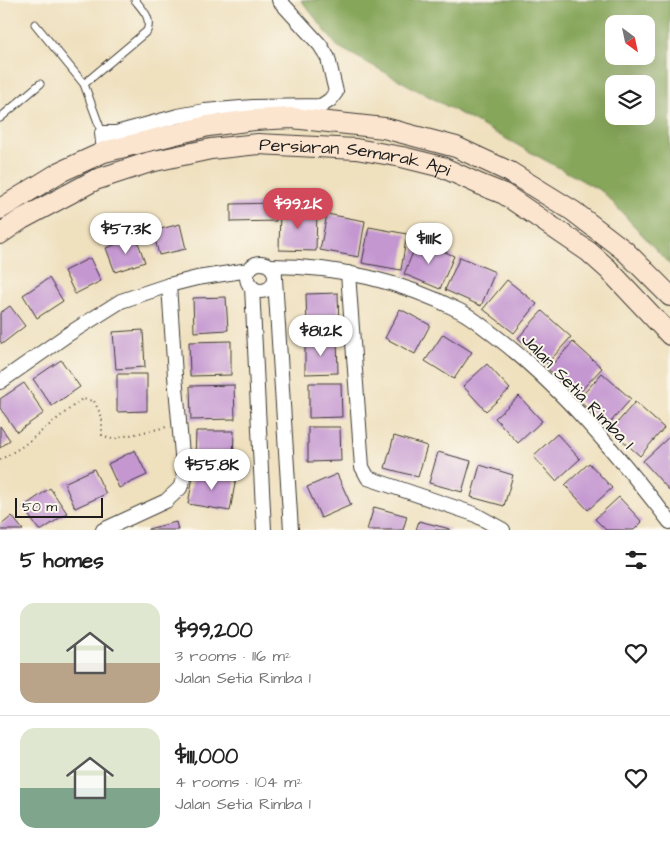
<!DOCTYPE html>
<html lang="en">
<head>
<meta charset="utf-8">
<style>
  :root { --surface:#fff; --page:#f6f6f6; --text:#222; --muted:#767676; --line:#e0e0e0; --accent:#d1495b }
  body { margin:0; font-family:"Architects Daughter",sans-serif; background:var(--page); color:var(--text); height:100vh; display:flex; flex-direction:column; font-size:19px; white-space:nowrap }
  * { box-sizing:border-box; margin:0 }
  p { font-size:16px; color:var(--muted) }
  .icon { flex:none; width:28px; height:28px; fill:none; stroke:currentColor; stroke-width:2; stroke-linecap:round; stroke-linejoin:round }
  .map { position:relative; height:530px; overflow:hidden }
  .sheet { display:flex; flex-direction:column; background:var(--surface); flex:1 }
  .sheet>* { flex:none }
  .needle { width:32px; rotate:147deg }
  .controls { position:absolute; left:605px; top:15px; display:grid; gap:10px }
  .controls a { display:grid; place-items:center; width:50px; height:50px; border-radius:10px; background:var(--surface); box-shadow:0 5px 20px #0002; font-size:25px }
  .scale { position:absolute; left:15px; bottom:12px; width:88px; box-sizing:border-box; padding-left:5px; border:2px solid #1c1c1c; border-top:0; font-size:14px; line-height:18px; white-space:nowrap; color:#1c1c1c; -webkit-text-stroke:4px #fbf7ec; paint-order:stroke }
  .price { position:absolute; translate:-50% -42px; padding:0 11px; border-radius:18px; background:#fff; color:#222; font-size:16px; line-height:32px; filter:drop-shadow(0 1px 2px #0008) }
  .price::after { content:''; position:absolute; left:50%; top:30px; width:15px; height:11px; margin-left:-8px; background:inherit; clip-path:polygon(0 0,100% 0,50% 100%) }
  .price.active { background:var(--accent); color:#fff }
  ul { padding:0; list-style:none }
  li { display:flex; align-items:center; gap:15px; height:125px; padding:0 20px }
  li+li { border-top:1px solid var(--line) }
  li span { display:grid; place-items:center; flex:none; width:140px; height:100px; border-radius:15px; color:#555 }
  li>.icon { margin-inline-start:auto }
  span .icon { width:60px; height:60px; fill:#fffc; stroke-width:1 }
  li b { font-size:21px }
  h2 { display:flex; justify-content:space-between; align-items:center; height:60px; padding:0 20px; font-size:21px }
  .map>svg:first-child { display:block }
</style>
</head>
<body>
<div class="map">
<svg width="670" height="530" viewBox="0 0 670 530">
  <rect width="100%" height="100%" fill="#fbf7ec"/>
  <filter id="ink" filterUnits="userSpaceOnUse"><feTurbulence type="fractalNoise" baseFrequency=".02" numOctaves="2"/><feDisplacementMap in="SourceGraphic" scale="10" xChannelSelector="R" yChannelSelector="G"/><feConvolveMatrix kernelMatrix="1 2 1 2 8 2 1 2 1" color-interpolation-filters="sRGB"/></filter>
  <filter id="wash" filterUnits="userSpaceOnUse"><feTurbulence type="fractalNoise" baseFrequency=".0096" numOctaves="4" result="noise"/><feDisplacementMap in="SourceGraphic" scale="20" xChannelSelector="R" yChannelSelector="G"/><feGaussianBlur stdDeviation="1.12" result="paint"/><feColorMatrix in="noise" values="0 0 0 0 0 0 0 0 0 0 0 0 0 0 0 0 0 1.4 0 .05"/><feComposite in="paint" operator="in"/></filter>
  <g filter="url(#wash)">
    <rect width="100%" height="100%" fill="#efe0be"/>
    <path fill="#86a65a" stroke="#51613b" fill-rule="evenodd" d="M301,0H670V265L603,192L337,46ZM614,24H646V56H614ZM614,84H646V116H614Z"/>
    <g id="blocks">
      <g fill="#c497d1">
        <path d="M275,203L276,221L231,222V204Z"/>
        <path d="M280,210L317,211L316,251L279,250Z"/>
        <path d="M327,214L365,221L359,257L320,250Z"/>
        <path d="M180,224L186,249L159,255L153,231Z"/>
        <path d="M369,227L407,234L401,270L362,263Z"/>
        <path d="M136,237L145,262L115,272L106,248Z"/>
        <path d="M418,240L454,256L440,289L404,274Z"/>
        <path d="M460,257L495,272L481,306L445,290Z"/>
        <path d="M90,258L101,281L75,294L64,271Z"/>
        <path d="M49,278L63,301L37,318L23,295Z"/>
        <path d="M507,280L537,304L514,333L483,309Z"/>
        <path d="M338,293L339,327L307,328L306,294Z"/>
        <path d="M226,297L228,330L194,332L193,298Z"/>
        <path d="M10,306L25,326L2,344L0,341V313Z"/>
        <path d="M400,309L430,325L415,354L385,338Z"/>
        <path d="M542,311L571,337L547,364L518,338Z"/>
        <path d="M143,330L145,367L116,369L113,332Z"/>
        <path d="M443,334L472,352L454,379L425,361Z"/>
        <path d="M337,339L338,373L305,374V340Z"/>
        <path d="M231,341V375L190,376L189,342Z"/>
        <path d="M573,342L602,368L577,395L548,369Z"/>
        <path d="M61,360L80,387L52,406L33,379Z"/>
        <path d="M487,364L510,389L486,411L463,386Z"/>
        <path d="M602,373L631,399L607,426L578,400Z"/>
        <path d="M117,374H147V411L117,412Z"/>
        <path d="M24,383L44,413L17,432L0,408V399Z"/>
        <path d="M309,383H341L342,417L309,418Z"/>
        <path d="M234,385L235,419L191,420L190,386Z"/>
        <path d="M519,396L542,421L518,443L495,418Z"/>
        <path d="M635,402L664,428L640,456L611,430Z"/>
        <path d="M0,426L10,440L0,448Z"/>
        <path d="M308,427H340L341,461L308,462Z"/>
        <path d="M196,431H234L233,459H195Z"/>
        <path d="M557,434L580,459L556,481L533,456Z"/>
        <path d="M394,436L427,446L418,477L385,468Z"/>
        <path d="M670,436V489L669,490L643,461Z"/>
        <path d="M135,450L147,475L119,488L108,464Z"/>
        <path d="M438,452L471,461L462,492L429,483Z"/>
        <path d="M589,463L612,488L588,510L565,485Z"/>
        <path d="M480,465L513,475L504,506L471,497Z"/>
        <path d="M94,469L106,494L75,508L64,483Z"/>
        <path d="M194,471L236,478L230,511L188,504Z"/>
        <path d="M337,474L351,505L321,518L307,487Z"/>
        <path d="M50,488L67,513L42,530H39L23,507Z"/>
        <path d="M619,497L642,522L634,530H606L595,519Z"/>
        <path d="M374,507L407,516L403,530H367Z"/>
        <path d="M12,516L23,530H0V526Z"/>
        <path d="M419,521L450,529V530H416Z"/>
        <path d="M176,522L178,530H148V529Z"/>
      </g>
    </g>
  </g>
  <g filter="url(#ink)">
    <use href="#blocks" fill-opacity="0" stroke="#3c3934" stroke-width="1"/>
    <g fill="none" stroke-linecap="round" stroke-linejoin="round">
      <g stroke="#3c3934" stroke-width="9">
        <g id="lane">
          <path d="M35,24L84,84L102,133"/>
          <path d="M84,84L147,31C152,18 143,10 135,0"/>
          <path d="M0,118L40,84"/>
        </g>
      </g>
      <g stroke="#3c3934" stroke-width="16">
        <g id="street">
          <path d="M104,152L102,133H116L178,116L205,111L253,107L321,106L330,100L336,92L328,58L320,45L279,0"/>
          <circle cx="261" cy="277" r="14"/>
          <path d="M271,266C336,266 402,281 460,311C472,317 483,327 494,335C559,384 620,457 670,522"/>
          <path d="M348,273L362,467L368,478L474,514L503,530"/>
          <path d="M275,279L291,530"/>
          <path d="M252,287L264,530"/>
          <path d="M0,382L67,335L121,301L169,285L197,278L249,270"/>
          <path d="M103,530L166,501L180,488L184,477L175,376L169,285"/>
        </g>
      </g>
      <g stroke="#3c3934" stroke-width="22">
        <g id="secondary">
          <path d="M0,209L60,172L104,152L208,126L254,120L292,118L384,128L456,147L510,172L573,211L625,251L670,296"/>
          <path id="s1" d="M0,234L22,219L95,180L150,162L211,149L258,144L356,149L402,157L442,167L479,184L504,194L589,252L608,269L670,335"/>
        </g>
      </g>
      <path stroke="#3c3934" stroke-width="2" stroke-dasharray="1 4" stroke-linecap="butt" d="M0,460L23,446L82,399L94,401L102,417V435L112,439L167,427"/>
      <use href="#lane" stroke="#fff" stroke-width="7"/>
      <use href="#street" stroke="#fff" stroke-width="14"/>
      <use href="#secondary" stroke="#fce5cf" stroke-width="20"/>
    </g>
  </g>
  <g text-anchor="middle" stroke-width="4" stroke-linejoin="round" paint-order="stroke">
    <g font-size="18" fill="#1c1c1c" stroke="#fbf7ec">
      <text dy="6" stroke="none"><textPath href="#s1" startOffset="375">Persiaran Semarak Api</textPath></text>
      <text transform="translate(578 391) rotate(46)" y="6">Jalan Setia Rimba 1</text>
    </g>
  </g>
</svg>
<div class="controls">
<a><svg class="needle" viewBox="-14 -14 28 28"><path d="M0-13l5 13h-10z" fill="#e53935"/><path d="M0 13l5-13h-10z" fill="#767676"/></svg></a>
<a><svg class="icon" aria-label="layers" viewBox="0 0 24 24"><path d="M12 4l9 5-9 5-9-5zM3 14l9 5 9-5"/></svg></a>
</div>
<div class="scale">50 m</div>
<b class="price active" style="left:298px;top:230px">$99.2K</b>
<b class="price" style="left:126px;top:255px">$57.3K</b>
<b class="price" style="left:429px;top:265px">$111K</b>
<b class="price" style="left:321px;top:357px">$81.2K</b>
<b class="price" style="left:212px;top:491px">$55.8K</b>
</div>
<section class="sheet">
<h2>5 homes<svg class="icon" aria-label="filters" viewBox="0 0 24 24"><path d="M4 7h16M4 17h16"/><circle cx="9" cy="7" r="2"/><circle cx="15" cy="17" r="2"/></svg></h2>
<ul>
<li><span style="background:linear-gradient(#dfe7d0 60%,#b9a48a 0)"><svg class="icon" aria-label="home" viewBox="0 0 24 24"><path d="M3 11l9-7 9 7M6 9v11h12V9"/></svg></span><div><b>$99,200</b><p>3 rooms · 116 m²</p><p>Jalan Setia Rimba 1</p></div><svg class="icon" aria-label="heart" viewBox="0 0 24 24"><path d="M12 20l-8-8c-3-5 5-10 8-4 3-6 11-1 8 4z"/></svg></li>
<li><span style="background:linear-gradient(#dfe7d0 60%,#7fa58c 0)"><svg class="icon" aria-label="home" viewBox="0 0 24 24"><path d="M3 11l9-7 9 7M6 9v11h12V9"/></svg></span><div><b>$111,000</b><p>4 rooms · 104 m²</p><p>Jalan Setia Rimba 1</p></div><svg class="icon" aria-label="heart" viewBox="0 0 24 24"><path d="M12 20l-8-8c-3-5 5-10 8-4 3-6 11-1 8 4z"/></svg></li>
</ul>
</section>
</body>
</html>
